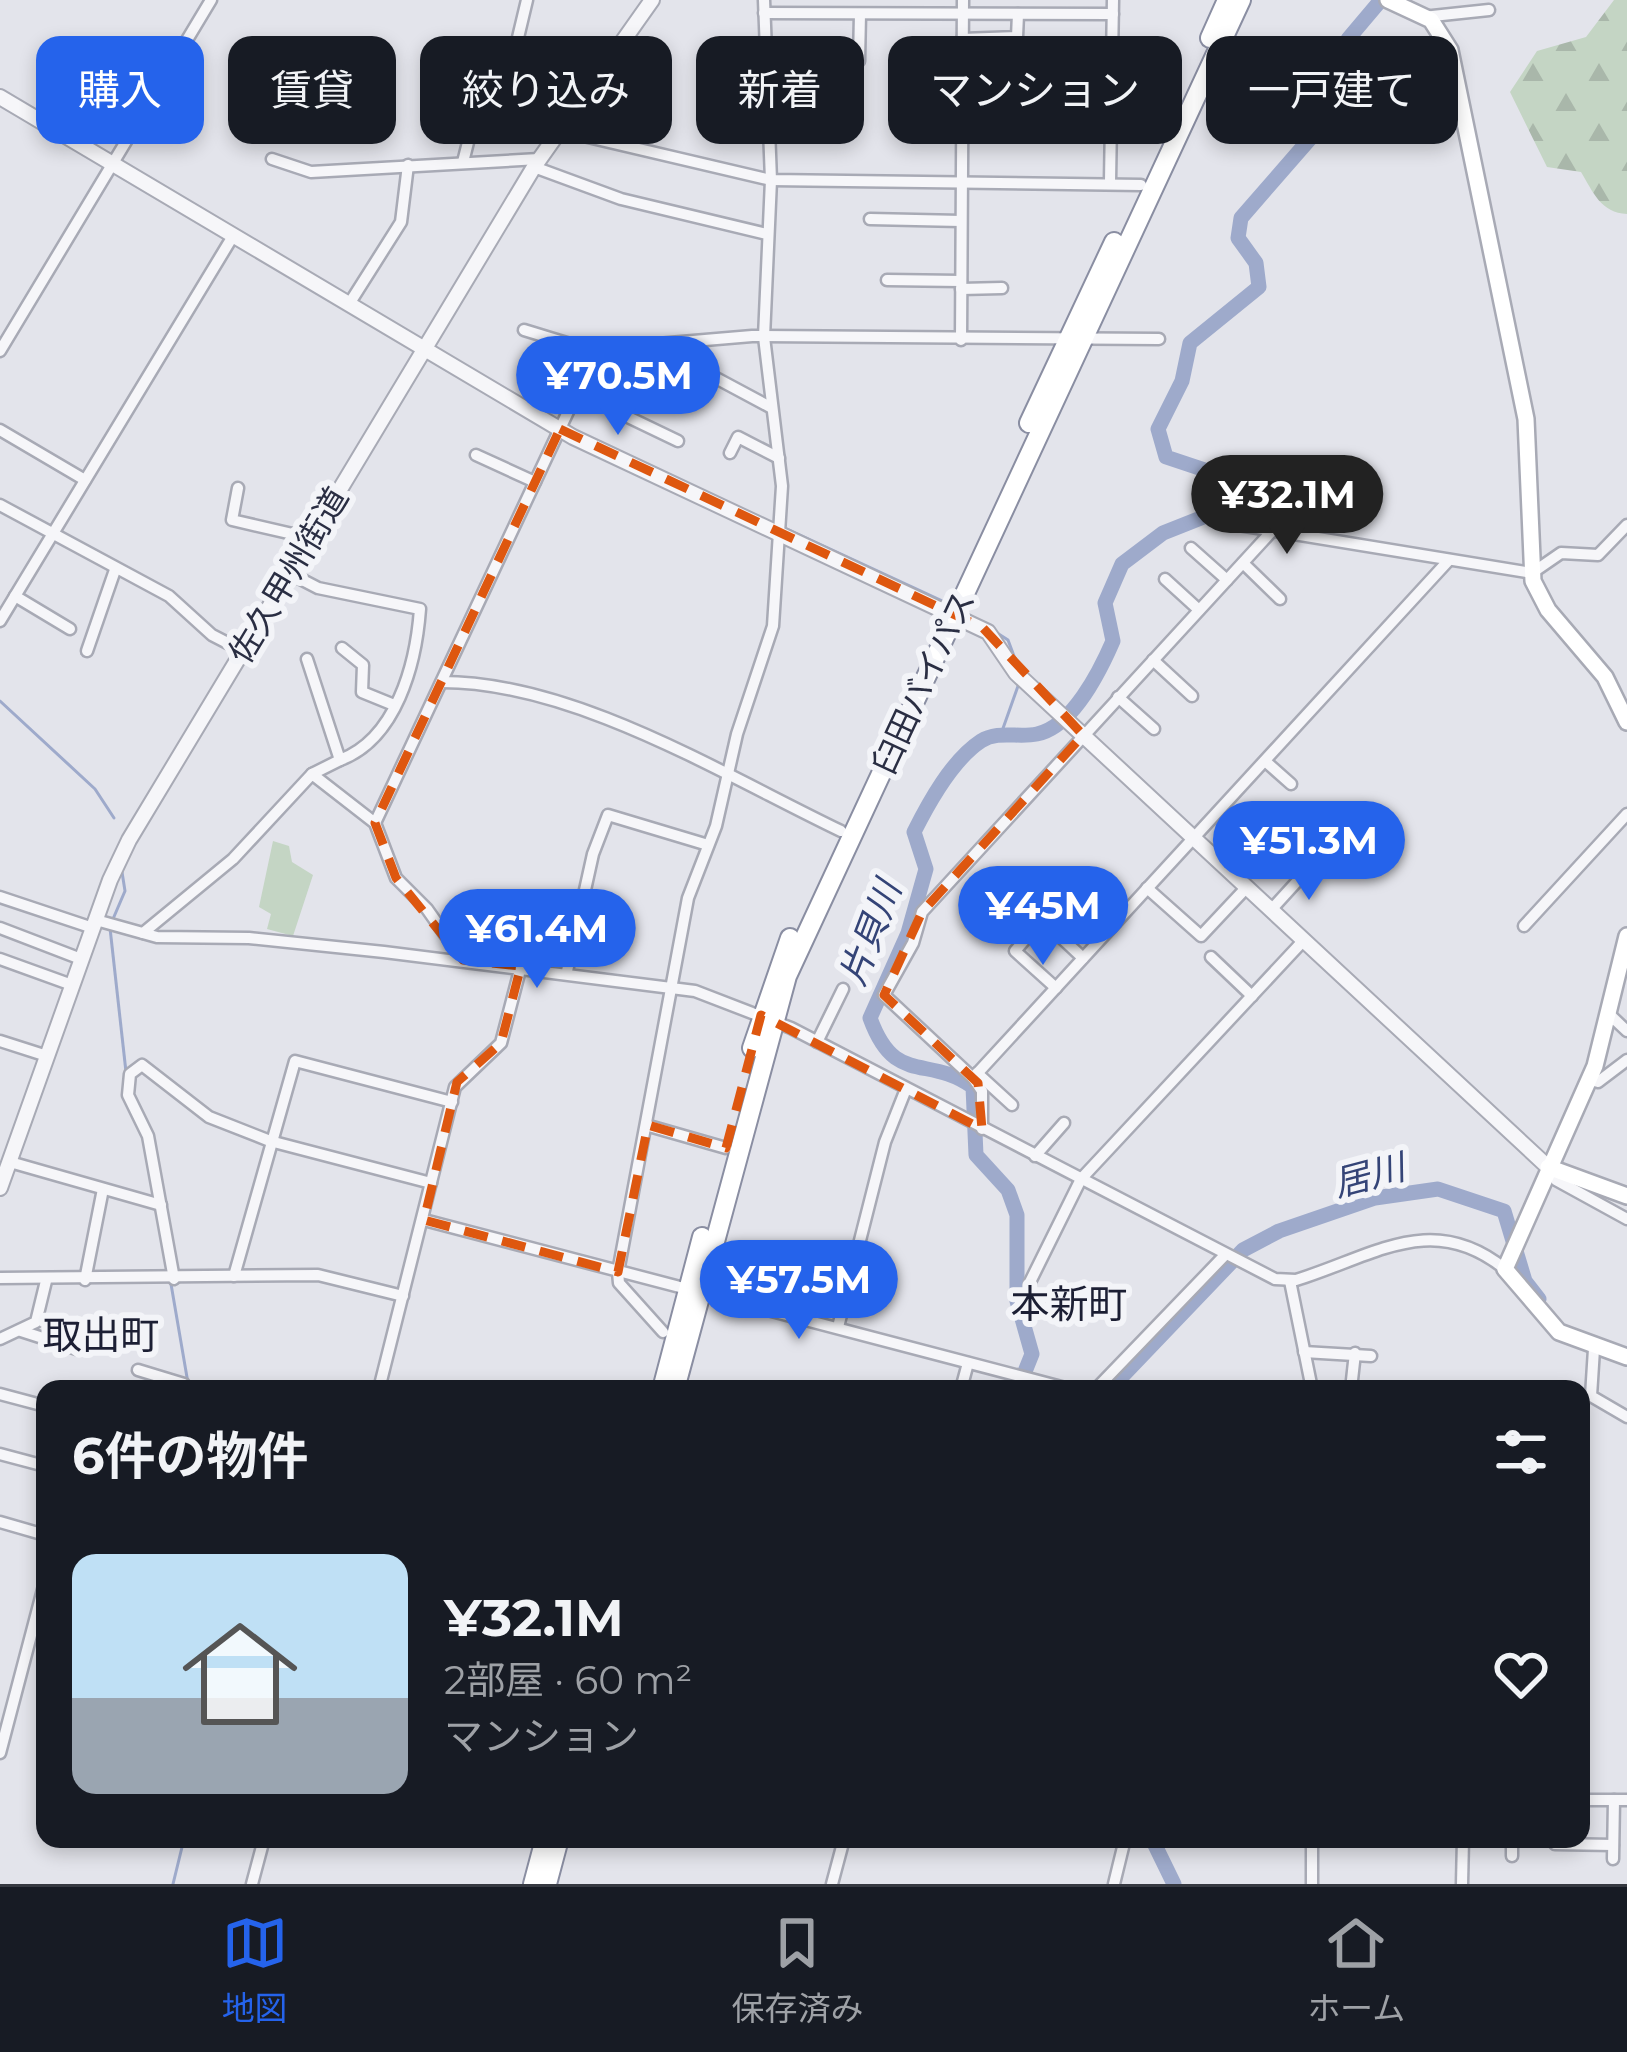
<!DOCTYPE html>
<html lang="ja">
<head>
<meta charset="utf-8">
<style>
  :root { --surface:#171b24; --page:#242831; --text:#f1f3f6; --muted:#9ea1a6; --line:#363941; --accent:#2563eb }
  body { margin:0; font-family:Montserrat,"Noto Sans JP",sans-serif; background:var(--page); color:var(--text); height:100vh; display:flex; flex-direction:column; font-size:45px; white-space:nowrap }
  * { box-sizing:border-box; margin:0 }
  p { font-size:39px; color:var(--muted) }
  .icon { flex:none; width:66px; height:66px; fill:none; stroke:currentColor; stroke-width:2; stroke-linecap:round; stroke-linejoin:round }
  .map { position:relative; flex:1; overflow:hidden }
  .details { position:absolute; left:36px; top:1380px; width:1554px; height:468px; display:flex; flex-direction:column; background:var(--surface); border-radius:24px; box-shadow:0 6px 18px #0003 }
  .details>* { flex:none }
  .guide { position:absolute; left:36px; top:36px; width:1557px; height:108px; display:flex; gap:24px }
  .price { position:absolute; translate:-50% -102px; padding:0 27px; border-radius:42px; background:var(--accent); color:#fff; font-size:39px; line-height:78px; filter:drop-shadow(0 3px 6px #0008) }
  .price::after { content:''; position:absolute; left:50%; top:72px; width:36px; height:27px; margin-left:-18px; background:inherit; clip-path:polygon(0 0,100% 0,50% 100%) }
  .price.on { background:#222; color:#fff }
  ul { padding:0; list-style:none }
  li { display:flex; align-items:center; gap:36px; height:300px; padding:0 36px }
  li span { display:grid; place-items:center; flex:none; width:336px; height:240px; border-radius:24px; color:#555 }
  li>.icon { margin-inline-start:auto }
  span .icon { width:144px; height:144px; fill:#fffc; stroke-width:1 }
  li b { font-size:51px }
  h2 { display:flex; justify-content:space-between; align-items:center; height:144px; padding:0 36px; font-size:51px }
  .pill { padding:0 42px; border-radius:24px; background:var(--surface); box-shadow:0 6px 18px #0003; font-size:42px; line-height:108px }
  .pill.on { background:var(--accent); color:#fff }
  .tab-bar { display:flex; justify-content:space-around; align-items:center; height:168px; border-top:3px solid var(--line); background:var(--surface); font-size:33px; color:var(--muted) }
  .tab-bar a { display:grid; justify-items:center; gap:6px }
  .tab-bar .on { color:var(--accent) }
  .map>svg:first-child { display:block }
</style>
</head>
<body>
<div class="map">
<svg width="1627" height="1884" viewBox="0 0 1627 1884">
  <defs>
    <pattern id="forest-firs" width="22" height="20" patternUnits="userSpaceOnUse" patternTransform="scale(3)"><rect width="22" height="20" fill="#c4d5c4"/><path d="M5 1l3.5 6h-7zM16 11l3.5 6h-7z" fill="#a9b7aa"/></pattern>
  </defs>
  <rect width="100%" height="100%" fill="#e3e4eb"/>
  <path fill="url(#forest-firs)" d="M1614,0H1627V214C1601,213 1593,192 1581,172L1547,167L1510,92L1537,51L1586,37Z"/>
  <path fill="#c4d5c4" d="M273,841L289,846L292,862L313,875L293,936L267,929L271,914L259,907Z"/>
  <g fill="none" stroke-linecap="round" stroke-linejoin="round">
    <g stroke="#9eaacb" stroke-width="3">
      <path d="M787,529L949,604"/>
      <path d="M963,611L1008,640L1017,664"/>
      <path d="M0,701L95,789L114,818"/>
      <path d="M1001,734L1018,686"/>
      <path d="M113,919L125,891L122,872"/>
      <path d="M110,928L126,1072"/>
      <path d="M171,1284L189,1389"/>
      <path d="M173,1884L184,1839"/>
    </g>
    <g stroke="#9eaacb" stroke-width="15">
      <path d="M1018,1389L1032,1354L1017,1301V1215L1008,1190L976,1155L973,1087C927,1054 895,1087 870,1018L908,933L926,869L914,832C929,802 952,760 981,741C998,730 1018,738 1037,734C1072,727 1100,671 1113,641L1105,603L1122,564L1163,533L1221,510L1226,477L1166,457L1158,429L1182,381L1190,343L1259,287L1256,263L1238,238L1241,218L1335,110L1348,39L1381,0"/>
      <path d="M1110,1389L1243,1250L1279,1231L1375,1198L1438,1189L1504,1211L1525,1281L1539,1299"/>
      <path d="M1152,1839L1174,1884"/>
    </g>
    <g stroke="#a8aab5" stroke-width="15">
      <g id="minor">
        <path d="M764,13L1113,14"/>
        <path d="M1423,17L1489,10"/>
        <path d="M962,39L1017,37L1018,14"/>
        <path d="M766,61H859L860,14"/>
        <path d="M911,75H962"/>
        <path d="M1112,75H1150"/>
        <path d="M558,130L771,180L1141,185"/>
        <path d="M272,159L311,172L539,159"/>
        <path d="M463,162L479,99L516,46L527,0"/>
        <path d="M534,167L621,199L767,234"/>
        <path d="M1110,181L1113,0"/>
        <path d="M870,219L961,221"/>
        <path d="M887,280L961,281"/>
        <path d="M961,289L1002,288"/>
        <path d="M351,301L401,222L408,165"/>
        <path d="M524,330L596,352"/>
        <path d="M961,340L963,0"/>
        <path d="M658,347L772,408"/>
        <path d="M0,351L211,0"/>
        <path d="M578,393L678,441"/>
        <path d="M0,430L85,480"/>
        <path d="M730,453L738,437L779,458"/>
        <path d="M476,455L535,482"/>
        <path d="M238,488L232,520L310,538"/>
        <path d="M0,505L169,596L212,635L243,651"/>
        <path d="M1220,522L1532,573L1561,553L1598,555L1627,525"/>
        <path d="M1191,548L1227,580"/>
        <path d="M1243,563L1280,599"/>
        <path d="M289,573L318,588L420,609C416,665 396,739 340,760"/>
        <path d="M1165,579L1199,610"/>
        <path d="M15,596L70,629"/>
        <path d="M0,621L233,236"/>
        <path d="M342,648L363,665L362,692L394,705"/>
        <path d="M87,651L115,570"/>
        <path d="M307,659L340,760L312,774"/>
        <path d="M1153,660L1192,696"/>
        <path d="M442,682C574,682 722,774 841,831"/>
        <path d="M1118,697L1154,729"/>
        <path d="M1265,761L1291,784"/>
        <path d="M375,823L596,352L628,361L646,345L752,336L1159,339"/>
        <path d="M1147,888L1201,936L1247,887"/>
        <path d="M0,897L93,928"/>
        <path d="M1271,910L1312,865"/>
        <path d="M96,920L157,937L249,938L384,952L695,991L791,1028L1275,1279L1296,1280C1374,1256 1432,1210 1505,1269"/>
        <path d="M1524,926L1627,814"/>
        <path d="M0,928L81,959"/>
        <path d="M143,933L233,859L312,774L375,823L396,878L427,909L463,960"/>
        <path d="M1211,957L1252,996"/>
        <path d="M0,959L72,985"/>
        <path d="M567,971L593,854L608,815L708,845"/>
        <path d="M1056,988L1015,951L1028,936L1052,929L1083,958"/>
        <path d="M1610,1015L1627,1031"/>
        <path d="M0,1041L47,1056"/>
        <path d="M817,1042L843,989"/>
        <path d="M977,1073L1012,1105"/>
        <path d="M973,1078L884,995L913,943L922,912L1272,531"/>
        <path d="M1590,1080L1598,1082L1627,1060"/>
        <path d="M649,1126L726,1148"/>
        <path d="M982,1129V1091L973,1078L1449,560"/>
        <path d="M1035,1156L1064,1123"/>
        <path d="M10,1162L161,1205"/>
        <path d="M1556,1173V1180L1627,1219"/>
        <path d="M424,1220L1069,1389"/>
        <path d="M234,1276L295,1061L452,1102"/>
        <path d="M0,1278L318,1275L403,1296"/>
        <path d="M174,1279L148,1136L128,1095L130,1074L142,1065L209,1117L270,1141L431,1183"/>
        <path d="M85,1280L103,1189"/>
        <path d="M1290,1281L1312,1389"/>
        <path d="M1029,1299L1030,1282L1081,1179L1304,940"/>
        <path d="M838,1327L885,1142L906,1089"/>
        <path d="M21,1331L77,1349"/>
        <path d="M663,1332L619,1283L618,1272L688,898L716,826L737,734L773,626L782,486L764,337L771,180L764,0"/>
        <path d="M0,1339L36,1322L46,1281"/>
        <path d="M1594,1349L1591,1396L1627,1417"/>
        <path d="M1304,1352L1371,1356"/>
        <path d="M138,1370L184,1384"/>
        <path d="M379,1389L455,1087L501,1043L521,966"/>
        <path d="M961,1389L968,1363"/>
        <path d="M1096,1389L1225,1255"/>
        <path d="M1351,1389L1355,1353"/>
        <path d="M0,1394L45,1406"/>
        <path d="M0,1454L45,1466"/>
        <path d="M0,1522L45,1535"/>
        <path d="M0,1753L45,1582"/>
        <path d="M1581,1800H1627"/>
        <path d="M1312,1839V1884"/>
        <path d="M1555,1844L1613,1845"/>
        <path d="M1512,1856V1839"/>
        <path d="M1613,1859L1614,1800"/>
        <path d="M252,1884L264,1839"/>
        <path d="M832,1884L844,1839"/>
        <path d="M1114,1884L1125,1839"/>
        <path d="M1462,1884L1463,1839"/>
      </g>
    </g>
    <g stroke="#a8aab5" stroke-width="18">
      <g id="tertiary">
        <path d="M0,97L573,437L988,632L1016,673L1548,1167"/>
        <path d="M0,1188L110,880L129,840L534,167L652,0"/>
      </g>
    </g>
    <g stroke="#a8aab5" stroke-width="20">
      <g id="secondary">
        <path d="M1388,0L1431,20L1450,50L1526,419L1533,581L1548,610L1605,677L1627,722"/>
        <path d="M1627,936L1595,1066L1505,1269L1559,1332L1627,1357"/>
        <path d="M1548,1167L1627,1196"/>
      </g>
    </g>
    <g stroke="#8a8ea2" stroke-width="22">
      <g id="trunk">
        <path d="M1210,38L1227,0"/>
        <path d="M1029,423L1114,242"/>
        <path d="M752,1048L790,938"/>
        <path d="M662,1389L702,1237"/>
        <path d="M675,1389L787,976L1241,0"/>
        <path d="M533,1884L545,1839"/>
        <path d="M547,1884L559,1839"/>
      </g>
    </g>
    <use href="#minor" stroke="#f6f6f9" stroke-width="10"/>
    <use href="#tertiary" stroke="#f6f6f9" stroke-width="14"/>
    <use href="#secondary" stroke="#fff" stroke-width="15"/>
    <use href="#trunk" stroke="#fff" stroke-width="18"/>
  </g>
  <path fill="none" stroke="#de570f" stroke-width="9" stroke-dasharray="24 15" stroke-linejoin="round" d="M560,429L983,628L1083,735L922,912L884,995L978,1083L982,1129L761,1015L726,1148L648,1125L618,1272L424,1220L457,1082L501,1043L521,966L463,960L396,878L375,823Z"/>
  <g text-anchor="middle" stroke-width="12" stroke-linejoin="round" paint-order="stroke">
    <g font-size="33" fill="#2a2e43" stroke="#f3f4f8">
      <text transform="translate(288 575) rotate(-59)" y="12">佐久甲州街道</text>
      <text transform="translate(923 682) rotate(-65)" y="12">臼田バイパス</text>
    </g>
    <g font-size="36" font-style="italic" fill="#344477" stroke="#f3f4f8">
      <text transform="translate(870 933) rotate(-69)" y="13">片貝川</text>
      <text transform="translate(1369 1175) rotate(-15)" y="13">居川</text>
    </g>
    <g font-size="39" fill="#1c1f34" stroke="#f3f4f8">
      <text x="1069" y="1318">本新町</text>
      <text x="101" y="1349">取出町</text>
    </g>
  </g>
</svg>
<b class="price" style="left:618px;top:438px">¥70.5M</b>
<b class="price on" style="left:1287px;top:557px">¥32.1M</b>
<b class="price" style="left:1309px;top:903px">¥51.3M</b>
<b class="price" style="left:1043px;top:968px">¥45M</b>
<b class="price" style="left:537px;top:991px">¥61.4M</b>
<b class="price" style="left:799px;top:1342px">¥57.5M</b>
<div class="guide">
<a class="pill on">購入</a>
<a class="pill">賃貸</a>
<a class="pill">絞り込み</a>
<a class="pill">新着</a>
<a class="pill">マンション</a>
<a class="pill">一戸建て</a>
</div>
<section class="details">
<h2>6件の物件<svg class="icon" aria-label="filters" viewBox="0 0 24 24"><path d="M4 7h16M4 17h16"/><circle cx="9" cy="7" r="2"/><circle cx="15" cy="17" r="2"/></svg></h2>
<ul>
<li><span style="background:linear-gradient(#bfe0f5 60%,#9aa5b1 0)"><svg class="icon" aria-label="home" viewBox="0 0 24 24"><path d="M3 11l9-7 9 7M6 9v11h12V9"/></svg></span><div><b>¥32.1M</b><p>2部屋 · 60 m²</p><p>マンション</p></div><svg class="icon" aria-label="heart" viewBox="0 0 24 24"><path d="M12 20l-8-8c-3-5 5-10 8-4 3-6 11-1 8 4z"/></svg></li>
</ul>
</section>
</div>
<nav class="tab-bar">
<a class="on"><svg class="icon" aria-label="map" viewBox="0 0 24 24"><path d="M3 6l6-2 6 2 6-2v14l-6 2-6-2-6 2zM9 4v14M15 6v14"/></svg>地図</a>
<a><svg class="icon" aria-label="saved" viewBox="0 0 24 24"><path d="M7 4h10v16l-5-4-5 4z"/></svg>保存済み</a>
<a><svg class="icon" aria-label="home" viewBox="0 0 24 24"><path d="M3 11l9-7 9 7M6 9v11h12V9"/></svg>ホーム</a>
</nav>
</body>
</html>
